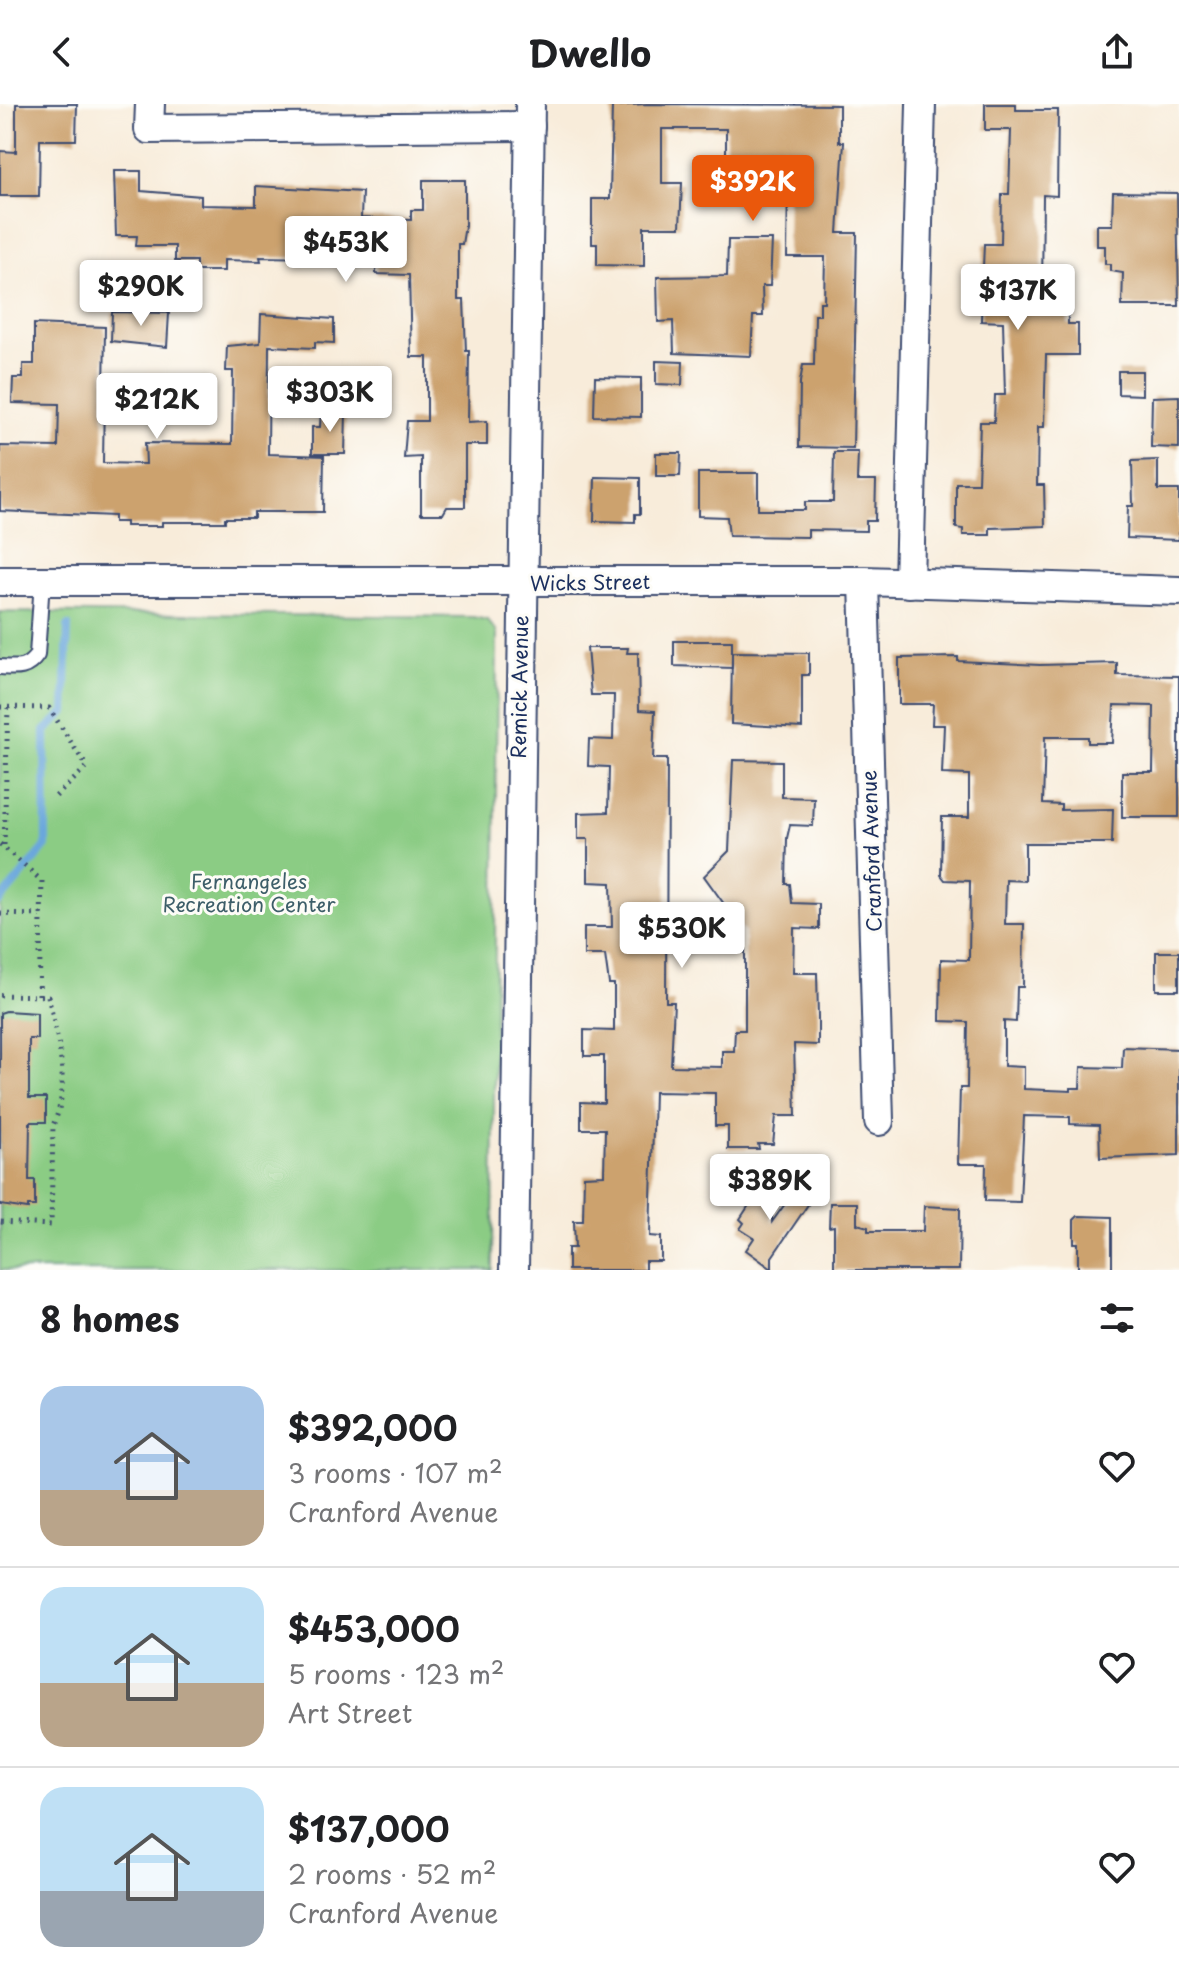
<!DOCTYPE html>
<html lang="en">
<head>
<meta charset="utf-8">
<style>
  :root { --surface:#fff; --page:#f6f6f6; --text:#202124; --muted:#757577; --line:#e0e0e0; --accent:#ea580c }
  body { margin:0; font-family:"Playpen Sans",sans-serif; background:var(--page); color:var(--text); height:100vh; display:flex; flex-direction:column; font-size:30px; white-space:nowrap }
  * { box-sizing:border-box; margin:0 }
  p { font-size:26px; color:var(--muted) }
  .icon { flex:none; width:44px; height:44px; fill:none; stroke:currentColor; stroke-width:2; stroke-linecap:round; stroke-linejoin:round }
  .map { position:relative; height:1166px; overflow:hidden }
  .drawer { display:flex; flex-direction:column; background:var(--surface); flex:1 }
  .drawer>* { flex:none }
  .price { position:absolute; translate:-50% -68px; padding:0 18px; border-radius:8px; background:#fff; color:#222; font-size:26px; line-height:52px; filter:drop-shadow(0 2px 4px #0008) }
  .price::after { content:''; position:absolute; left:50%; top:48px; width:24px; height:18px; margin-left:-12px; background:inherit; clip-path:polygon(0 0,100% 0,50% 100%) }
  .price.on { background:var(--accent); color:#fff }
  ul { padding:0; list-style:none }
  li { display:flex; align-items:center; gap:24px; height:200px; padding:0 40px }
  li+li { border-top:2px solid var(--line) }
  li span { display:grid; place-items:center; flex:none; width:224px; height:160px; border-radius:24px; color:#555 }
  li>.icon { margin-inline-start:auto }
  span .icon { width:96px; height:96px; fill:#fffc; stroke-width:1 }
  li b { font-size:34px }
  h2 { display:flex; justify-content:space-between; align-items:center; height:96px; padding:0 40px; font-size:34px }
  header { display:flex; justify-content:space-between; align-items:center; height:104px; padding:0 40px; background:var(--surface); font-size:36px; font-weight:700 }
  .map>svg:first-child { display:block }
</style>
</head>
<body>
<header><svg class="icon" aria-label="back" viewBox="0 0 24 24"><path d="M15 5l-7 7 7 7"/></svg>Dwello<svg class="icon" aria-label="share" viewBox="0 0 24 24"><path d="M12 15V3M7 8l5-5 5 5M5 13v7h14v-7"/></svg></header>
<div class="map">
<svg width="1179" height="1166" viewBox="0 0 1179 1166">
  <rect width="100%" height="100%" fill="#fdfcf7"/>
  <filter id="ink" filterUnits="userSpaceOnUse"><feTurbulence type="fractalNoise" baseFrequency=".0125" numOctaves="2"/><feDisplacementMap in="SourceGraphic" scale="16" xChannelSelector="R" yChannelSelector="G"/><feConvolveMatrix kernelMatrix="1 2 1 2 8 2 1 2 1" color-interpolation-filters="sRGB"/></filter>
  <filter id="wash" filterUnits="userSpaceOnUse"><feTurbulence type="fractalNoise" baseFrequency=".006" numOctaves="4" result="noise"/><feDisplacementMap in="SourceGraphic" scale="32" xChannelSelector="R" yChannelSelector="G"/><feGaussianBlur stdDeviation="1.8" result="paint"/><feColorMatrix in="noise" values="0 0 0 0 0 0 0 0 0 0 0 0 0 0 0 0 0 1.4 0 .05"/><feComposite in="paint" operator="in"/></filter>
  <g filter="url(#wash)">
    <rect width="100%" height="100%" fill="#f8ecda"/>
    <path fill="#8bcc84" stroke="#537e71" stroke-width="2" d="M0,508L473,513L487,516L497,528L493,1166H0Z"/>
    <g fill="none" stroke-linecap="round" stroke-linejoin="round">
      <path stroke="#6aa7dc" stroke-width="8" d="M0,797L46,742L45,627L65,608L68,522"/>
    </g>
    <g id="blocks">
      <g fill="#cca26e">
        <path d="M16,0H77L76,36H40L39,92H0V47L16,48Z"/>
        <path d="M647,0L839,1V38H844L838,129H857L853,344L799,343L800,278L803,261H814L815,211H820V198H824L825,153H787L788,75L763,74V54L726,53V25H662V79H682L680,123H644V162L597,161V140H592V95H610L612,2Z"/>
        <path d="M985,0H1016V6H1058L1057,92L1043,91L1042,192L1068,194V220H1078V251H1046L1044,323H1038L1037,381H1044L1045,422L990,424V431H963V425L956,424V379H978L980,318H994L995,291H1005L1003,218L981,217L982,187L984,140H1001L1002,90H1009L1011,26H985Z"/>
        <path d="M114,67H141V87L201,92V101L256,102V82L362,88L361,114L411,116V106H423V76H465V122L462,140H458V196H464L466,247H469L468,318L487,317V341H465V403H447L443,410H421V353L404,354L407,317H427V253H411L409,171L376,170V155L260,153L261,157L224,156V167H196V157H175V142H136L137,132H116Z"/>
        <path d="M1113,88L1177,89L1179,202H1122L1123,169L1110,167V160H1105V142H1097V121H1112Z"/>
        <path d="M728,136H772L770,182H762L763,212H753L751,252L674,249L673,217L658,218L657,173L727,172Z"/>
        <path d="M112,208L169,209L167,243L111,237Z"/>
        <path d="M261,210L334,215V239L315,238V244L269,242L268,350L324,352L323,408H254V414H225V418H162V422H126V418H114V412L0,407V342L58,343L59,300L12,299L13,274H23V260H34V220L105,223L103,359L146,360L145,339L232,340L233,267H226L227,242L260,239Z"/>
        <path d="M656,257L683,258L682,281L656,280Z"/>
        <path d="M1118,267H1142V291L1118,290Z"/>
        <path d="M595,273L641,274V313L594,312Z"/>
        <path d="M1179,292V344L1151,343L1152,293Z"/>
        <path d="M321,306L346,307L345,350H312V323H320Z"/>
        <path d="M834,348H858L857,377H876L875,417H866V427L808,426V433L729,432L727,413L698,412V369H758V406H805V398H833Z"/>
        <path d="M656,349H681L680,372H656Z"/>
        <path d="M1158,356V386H1179V436L1127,434L1128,402H1133L1132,357Z"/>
        <path d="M595,373L640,374V410H635V418L594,417Z"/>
        <path d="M674,537H732V564L674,562Z"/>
        <path d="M587,544H628L627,549H638L639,606L655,607L653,655H667L666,898H674L671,962L722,963V947H734L735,926H745V829L704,772L729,747L733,656L782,657V693L814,694L813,722L790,721L787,734L786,780H790L792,799L819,800V825L794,824L793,869H817L818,913V941L794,940L796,1012H776L773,1040H758L759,1045H728V1022H715V989L654,988L650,1132L661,1133V1157H645V1166H568V1144H575L574,1117H583L584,1072L604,1071L605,1025H581V998L604,999V952H584V926L614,927V880H609L605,851H584V823H612L611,779L588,778V735H578V709L608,708L609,663L588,662L589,635L613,636L614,591H591Z"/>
        <path d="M732,548L809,549V571H802V624L731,620Z"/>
        <path d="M958,553V557L1040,561L1117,559V571L1179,572V713H1122V668H1153L1154,602L1114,601L1112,639H1088V633H1045L1043,700L1061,701V706L1113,705L1112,739H1025V777L1006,776L1005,820H1024L1023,883H1017L1016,918L1004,917V962L1024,963V985L1071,987V984H1080L1081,963L1122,964L1123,943L1179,945V1051L1100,1054L1099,1021L1070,1020V1013L1024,1012L1020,1098L985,1097L986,1060H958L960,984H967L968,918L940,917L941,855L969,856L970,777L945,776L941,771L942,713H969V671L942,670L944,621H932L933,600H899V554Z"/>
        <rect x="1156" y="848" width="23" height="38"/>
        <path d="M6,907L37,909V935H29V994H46V1018H30L29,1076H35V1102H28V1105L0,1101V909Z"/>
        <path d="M772,1066V1118L793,1089L809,1099L772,1153V1165L746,1146L754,1134L740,1125L744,1119L740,1115Z"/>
        <path d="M830,1099H857V1120L868,1123V1127H923L924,1102L960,1104L959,1166H834V1122L829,1123Z"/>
        <path d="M1078,1112L1112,1113V1165H1078V1139H1074V1116Z"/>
      </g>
    </g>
  </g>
  <g filter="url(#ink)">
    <use href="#blocks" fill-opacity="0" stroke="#3c4b71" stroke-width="2"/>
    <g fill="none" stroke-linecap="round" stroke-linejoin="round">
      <g stroke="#3c4b71" stroke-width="18">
        <path id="lane" d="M0,563C16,564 27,566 37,551L42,477"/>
      </g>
      <g stroke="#3c4b71" stroke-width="32">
        <g id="street">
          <path d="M150,0L149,25L530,22"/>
          <path d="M0,477H864L1179,487"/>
          <path d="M864,477L879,1017"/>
          <path d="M909,479L921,0"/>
          <path d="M514,1166L530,0"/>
        </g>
      </g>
      <g stroke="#3c4b71" stroke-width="5" stroke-dasharray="2 6" stroke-linecap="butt">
        <path d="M0,603L49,604L87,663L55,693"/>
        <path d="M0,740L42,777L39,891"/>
        <path d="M4,741L8,604"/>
        <path d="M0,810L41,811"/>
        <path d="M0,891L48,892C57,932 72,982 53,1021L51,1121L0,1118"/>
      </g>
      <use href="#lane" stroke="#fff" stroke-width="14"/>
      <use href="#street" stroke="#fff" stroke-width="28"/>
    </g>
  </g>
  <g text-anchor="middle" stroke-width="6" stroke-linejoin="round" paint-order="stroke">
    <g font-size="20" fill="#1b2f5e" stroke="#fdfcf7">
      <text transform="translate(590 479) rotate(-1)" y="7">Wicks Street</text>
      <text transform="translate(520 583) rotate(-89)" y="7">Remick Avenue</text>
      <text transform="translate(872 747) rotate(-92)" y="7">Cranford Avenue</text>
    </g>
    <g font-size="20" fill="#3d5e69" stroke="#fdfcf7">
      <text x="249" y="785">Fernangeles<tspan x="249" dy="23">Recreation Center</tspan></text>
    </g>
  </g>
</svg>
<b class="price on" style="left:753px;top:119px">$392K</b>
<b class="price" style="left:346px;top:180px">$453K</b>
<b class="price" style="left:141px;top:224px">$290K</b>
<b class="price" style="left:1018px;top:228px">$137K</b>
<b class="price" style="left:330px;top:330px">$303K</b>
<b class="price" style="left:157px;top:337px">$212K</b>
<b class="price" style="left:682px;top:866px">$530K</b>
<b class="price" style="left:770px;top:1118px">$389K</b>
</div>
<section class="drawer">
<h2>8 homes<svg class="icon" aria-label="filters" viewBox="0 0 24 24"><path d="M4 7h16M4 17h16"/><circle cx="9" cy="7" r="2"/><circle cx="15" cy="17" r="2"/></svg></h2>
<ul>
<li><span style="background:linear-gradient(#a9c7e8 65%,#b9a48a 0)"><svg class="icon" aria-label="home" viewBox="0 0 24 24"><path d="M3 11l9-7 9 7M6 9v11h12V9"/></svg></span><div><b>$392,000</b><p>3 rooms · 107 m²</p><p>Cranford Avenue</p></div><svg class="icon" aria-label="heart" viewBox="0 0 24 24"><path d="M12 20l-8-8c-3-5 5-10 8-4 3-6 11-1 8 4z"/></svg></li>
<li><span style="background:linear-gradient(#bfe0f5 60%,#b9a48a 0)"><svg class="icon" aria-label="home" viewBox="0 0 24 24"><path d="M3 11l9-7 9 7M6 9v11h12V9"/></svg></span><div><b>$453,000</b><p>5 rooms · 123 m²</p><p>Art Street</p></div><svg class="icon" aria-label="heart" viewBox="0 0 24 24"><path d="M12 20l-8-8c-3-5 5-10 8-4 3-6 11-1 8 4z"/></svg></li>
<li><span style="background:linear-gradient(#bfe0f5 65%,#9aa5b1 0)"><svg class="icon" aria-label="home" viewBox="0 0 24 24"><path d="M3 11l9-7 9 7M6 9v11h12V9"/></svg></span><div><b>$137,000</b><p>2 rooms · 52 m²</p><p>Cranford Avenue</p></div><svg class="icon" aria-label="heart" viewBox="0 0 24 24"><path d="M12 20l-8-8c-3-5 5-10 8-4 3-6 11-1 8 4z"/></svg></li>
</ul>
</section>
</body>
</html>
